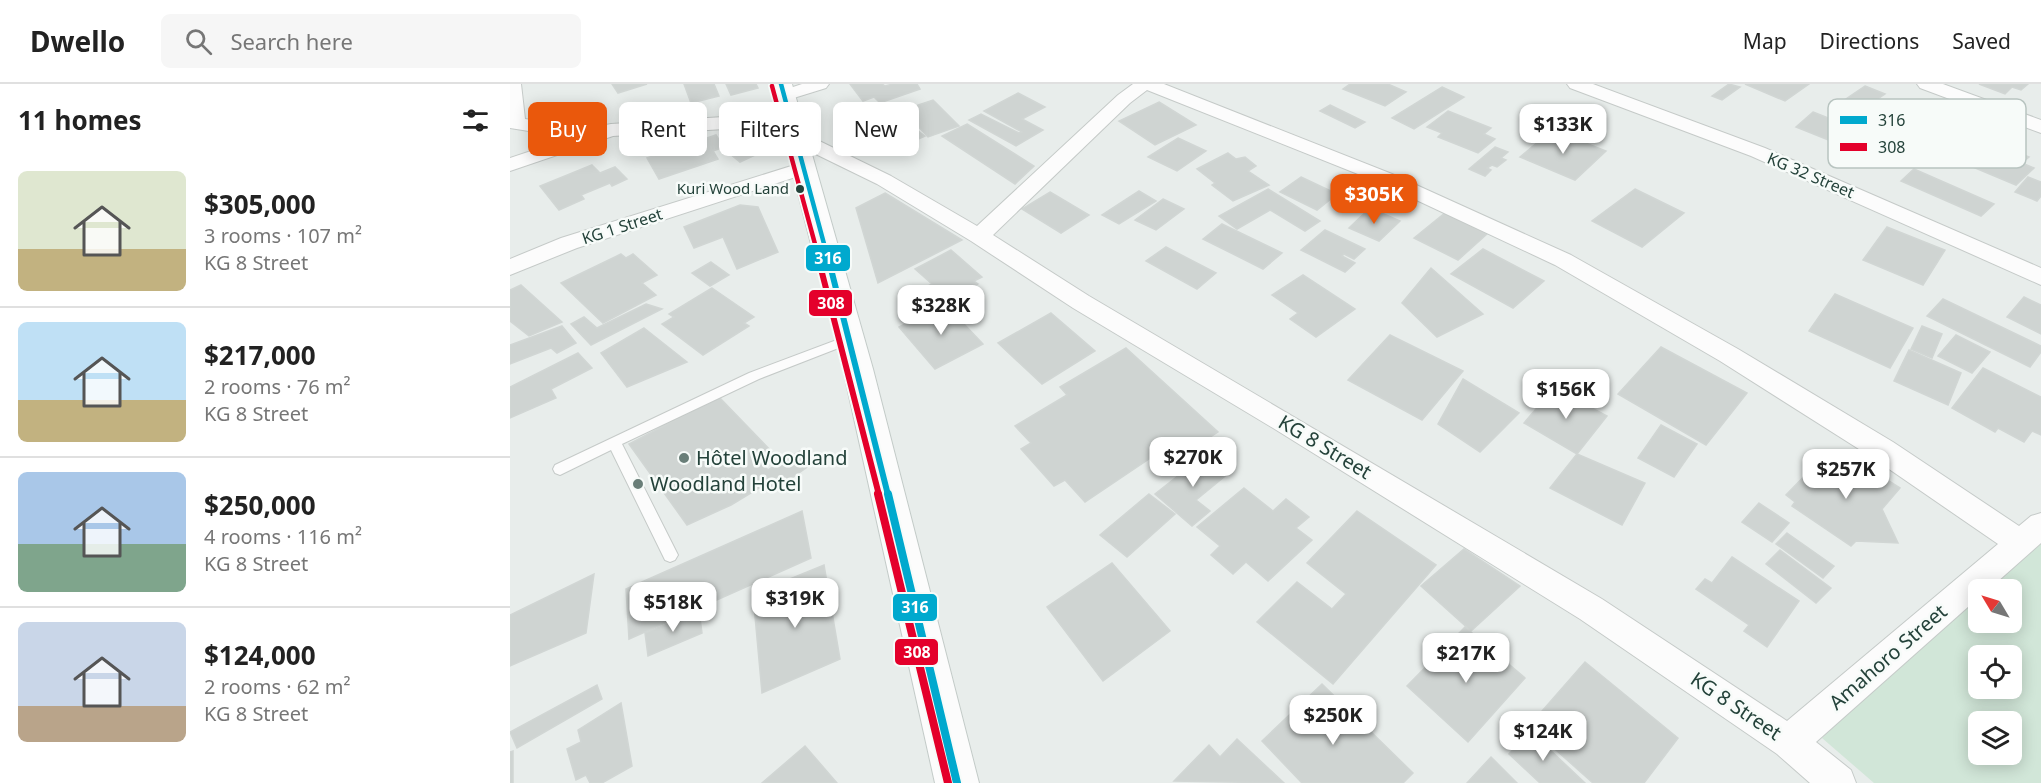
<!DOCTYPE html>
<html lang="en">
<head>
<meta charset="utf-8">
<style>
  :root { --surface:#fff; --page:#f6f6f6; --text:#222; --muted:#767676; --line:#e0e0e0; --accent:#ea580c }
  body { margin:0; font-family:"Noto Sans",sans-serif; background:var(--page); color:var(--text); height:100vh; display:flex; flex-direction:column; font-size:22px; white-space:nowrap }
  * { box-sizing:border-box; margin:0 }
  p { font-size:20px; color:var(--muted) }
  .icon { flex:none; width:33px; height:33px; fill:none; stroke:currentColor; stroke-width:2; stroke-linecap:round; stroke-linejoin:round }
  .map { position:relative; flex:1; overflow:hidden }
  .drawer { display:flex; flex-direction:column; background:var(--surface); width:510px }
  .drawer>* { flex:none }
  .hud { position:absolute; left:18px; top:18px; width:570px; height:54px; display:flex; gap:12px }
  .needle { width:39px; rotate:308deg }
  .controls { position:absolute; left:1458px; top:495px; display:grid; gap:12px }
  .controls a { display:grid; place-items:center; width:54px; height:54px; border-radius:9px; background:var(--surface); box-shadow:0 3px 15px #0003; font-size:30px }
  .price { position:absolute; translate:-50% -51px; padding:0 14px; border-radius:12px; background:#fff; color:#222; font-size:20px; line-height:39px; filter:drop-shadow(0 2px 3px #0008) }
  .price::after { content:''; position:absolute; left:50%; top:36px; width:18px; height:14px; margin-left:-9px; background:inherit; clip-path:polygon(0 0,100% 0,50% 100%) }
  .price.selected { background:var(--accent); color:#fff }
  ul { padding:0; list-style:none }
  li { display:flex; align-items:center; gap:18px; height:150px; padding:0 18px }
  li+li { border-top:2px solid var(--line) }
  li span { display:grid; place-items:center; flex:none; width:168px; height:120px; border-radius:9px; color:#555 }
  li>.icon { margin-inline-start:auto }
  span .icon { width:72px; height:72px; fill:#fffc; stroke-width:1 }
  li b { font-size:26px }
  h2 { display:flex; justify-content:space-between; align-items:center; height:72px; padding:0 18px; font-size:26px }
  .tag { padding:0 21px; border-radius:9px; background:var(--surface); box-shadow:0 3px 15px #0003; font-size:21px; line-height:54px }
  .tag.selected { background:var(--accent); color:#fff }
  header { display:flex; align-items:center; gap:36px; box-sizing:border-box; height:84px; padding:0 30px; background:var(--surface); border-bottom:2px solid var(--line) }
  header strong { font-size:28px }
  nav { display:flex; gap:33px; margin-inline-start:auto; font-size:21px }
  .search { width:420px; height:54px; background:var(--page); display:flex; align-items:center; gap:15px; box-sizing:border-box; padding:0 21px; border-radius:9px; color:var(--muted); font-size:22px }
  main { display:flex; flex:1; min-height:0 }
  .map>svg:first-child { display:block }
</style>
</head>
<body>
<header>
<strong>Dwello</strong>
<div class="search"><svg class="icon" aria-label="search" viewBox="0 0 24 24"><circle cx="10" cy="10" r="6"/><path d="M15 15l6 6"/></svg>Search here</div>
<nav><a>Map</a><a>Directions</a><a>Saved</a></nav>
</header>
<main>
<section class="drawer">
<h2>11 homes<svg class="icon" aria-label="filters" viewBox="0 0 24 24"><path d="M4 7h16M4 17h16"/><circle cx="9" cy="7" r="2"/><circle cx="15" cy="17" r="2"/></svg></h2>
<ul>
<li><span style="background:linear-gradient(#dfe7d0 65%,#c2b280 0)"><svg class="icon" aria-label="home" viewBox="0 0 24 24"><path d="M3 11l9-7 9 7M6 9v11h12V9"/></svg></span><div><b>$305,000</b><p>3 rooms · 107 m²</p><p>KG 8 Street</p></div></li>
<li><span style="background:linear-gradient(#bfe0f5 65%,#c2b280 0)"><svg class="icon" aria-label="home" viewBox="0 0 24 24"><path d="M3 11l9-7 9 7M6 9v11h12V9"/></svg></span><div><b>$217,000</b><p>2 rooms · 76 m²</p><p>KG 8 Street</p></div></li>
<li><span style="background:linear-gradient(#a9c7e8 60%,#7fa58c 0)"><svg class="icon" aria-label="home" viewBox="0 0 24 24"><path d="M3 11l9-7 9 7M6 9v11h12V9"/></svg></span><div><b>$250,000</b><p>4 rooms · 116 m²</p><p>KG 8 Street</p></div></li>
<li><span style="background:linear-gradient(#c9d6e8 70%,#b9a48a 0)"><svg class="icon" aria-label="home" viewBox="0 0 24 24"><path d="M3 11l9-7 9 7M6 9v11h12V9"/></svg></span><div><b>$124,000</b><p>2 rooms · 62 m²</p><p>KG 8 Street</p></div></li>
</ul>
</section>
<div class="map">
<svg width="1531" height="699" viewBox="0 0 1531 699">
  <rect width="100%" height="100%" fill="#e8edeb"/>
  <path fill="#d1e6d8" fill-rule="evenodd" d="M1531,445V699H1364L1312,654ZM1468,506H1502V538H1468ZM1468,572H1502V604H1468ZM1468,638H1502V670H1468Z"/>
  <g fill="#cfd4d2" stroke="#d1d6d4" stroke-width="1.5">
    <path d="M102,0H137L108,9Z"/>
    <path d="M174,0H204L209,12L181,19Z"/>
    <path d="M216,0H246L248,4L221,11Z"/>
    <path d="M340,0H372L375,2L383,0H407L410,5L370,19L364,13L353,17Z"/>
    <path d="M840,0H878L896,8L875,22L833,5Z"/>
    <path d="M1219,0L1230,3L1212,16L1202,12Z"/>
    <path d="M1235,0H1299L1275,17Z"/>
    <path d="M1469,0H1518L1511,6L1502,3L1495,10Z"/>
    <path d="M1355,2L1375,10L1359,21L1394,36L1408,25L1432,35L1417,46L1428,51L1411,64L1321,25Z"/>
    <path d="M932,3L954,13L904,45L882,34Z"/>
    <path d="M508,9L535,23L512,35L533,46L506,62L459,36L471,30L509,49L512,48L474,27Z"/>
    <path d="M423,16L449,42L418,53L393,26Z"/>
    <path d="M649,18L686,41L645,61L609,37Z"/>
    <path d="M820,21L855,38L845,44L810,27Z"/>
    <path d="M938,27L981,44L974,50L985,55L968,69L928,53L932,49L917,43Z"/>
    <path d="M382,28L415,52L384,66L351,41Z"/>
    <path d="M1303,28L1402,67L1386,83L1286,43Z"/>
    <path d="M237,40L267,61L230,78L214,65L223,61L210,51Z"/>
    <path d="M457,40L524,82L505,100L432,52Z"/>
    <path d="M1042,46L1096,67L1065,96L1010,73Z"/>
    <path d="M206,51L214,63L203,67L208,75L149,95L137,74Z"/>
    <path d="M1465,51L1519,73L1512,79L1524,84L1506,101L1439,73Z"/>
    <path d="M668,54L696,67L667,87L638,73Z"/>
    <path d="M985,63L998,68L991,74L996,76L987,83L982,81L977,84L981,86L975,92L959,85Z"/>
    <path d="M718,69L726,75L735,73L746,82L738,87L759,101L723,117L702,101L705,99L687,85Z"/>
    <path d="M82,81L90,89L105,83L117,95L102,102L100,99L71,111L74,115L49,126L30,102Z"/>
    <path d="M1404,85L1484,120L1471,132L1391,97Z"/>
    <path d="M791,93L827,110L807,126L770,108Z"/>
    <path d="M1518,93L1531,98V112L1527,117L1505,108Z"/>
    <path d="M758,105L810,137L795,147L760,126L727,145L709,132Z"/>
    <path d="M1125,105L1174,129L1132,163L1082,137Z"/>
    <path d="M629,107L646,117L609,140L592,131Z"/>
    <path d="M540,108L579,131L551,149L512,125Z"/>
    <path d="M375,109L452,156L368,199L346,124Z"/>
    <path d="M653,115L674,125L646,146L625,136Z"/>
    <path d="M230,121L248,123L268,168L227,185L213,153L184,164L174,143Z"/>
    <path d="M860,124L890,137L869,157L839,144Z"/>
    <path d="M935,129L977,150L948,176L904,154Z"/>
    <path d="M712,140L772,169L753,185L693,155Z"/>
    <path d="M1377,143L1435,166L1413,201L1353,176Z"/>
    <path d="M815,146L855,165L844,175L834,170L832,172L845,179L835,188L791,166Z"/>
    <path d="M656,163L706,189L687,205L636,177Z"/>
    <path d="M973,165L1034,197L1003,224L941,190Z"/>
    <path d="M441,166L472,193L464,197L468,200L430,221L412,205L422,200L405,185Z"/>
    <path d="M111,170L116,174L123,170L147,191L132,199L146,211L93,239L51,199Z"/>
    <path d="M201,178L219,191L200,202L182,189Z"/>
    <path d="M921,184L973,230L927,253L892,219Z"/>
    <path d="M793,191L845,225L806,253L780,235L788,229L762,211Z"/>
    <path d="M11,201L52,238L19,252L0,237V206Z"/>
    <path d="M202,204L244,233L234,239L239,242L193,271L152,240L164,233L159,230Z"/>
    <path d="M1325,210L1403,244L1380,284L1299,247Z"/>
    <path d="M1514,213L1531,221V250L1497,233Z"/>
    <path d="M1433,215L1531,262V268L1520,283L1417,232Z"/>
    <path d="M136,220L152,225L81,261L61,240L74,233L87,244Z"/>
    <path d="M435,220L473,260L425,285L389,243Z"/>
    <path d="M541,229L585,267L532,300L488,259Z"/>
    <path d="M52,242L66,259L47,269L41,264L0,280V261Z"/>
    <path d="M1412,242L1432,250L1422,274L1401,265Z"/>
    <path d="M134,244L177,278L117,303L91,269Z"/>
    <path d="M880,251L953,287L912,336L838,296Z"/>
    <path d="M1446,251L1480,268L1462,289L1428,272Z"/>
    <path d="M1151,263L1237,309L1196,361L1108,310Z"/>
    <path d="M616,264L708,348L653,384L642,373L575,418L555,396L544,402L511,365L521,359L505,342L557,311L550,303Z"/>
    <path d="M1399,266L1451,289L1438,321L1384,297Z"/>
    <path d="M68,269L82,284L41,305L46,314L0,334V303Z"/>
    <path d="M1473,284L1531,313V351L1522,347L1514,358L1488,344L1485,348L1442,324Z"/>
    <path d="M953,295L1009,329L970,368L928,340Z"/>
    <path d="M1044,304L1097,332L1067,370L1014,339Z"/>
    <path d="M209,313L263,369L251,378L258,386L290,367L300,381L262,408L249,404L221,421L177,441L119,360Z"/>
    <path d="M1151,341L1187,360L1164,393L1128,374Z"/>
    <path d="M1333,368L1390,404L1372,425L1388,459L1346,457L1341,462L1282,422L1285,418L1276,411L1313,373L1322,379Z"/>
    <path d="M697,369L720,388L686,416L700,427L682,442L645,410Z"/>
    <path d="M1067,370L1135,399L1112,441L1040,404Z"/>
    <path d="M734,404L763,427L776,415L799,433L786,444L802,456L758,497L736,478L723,490L701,471L710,462L687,443Z"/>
    <path d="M639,410L665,430L617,473L590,451Z"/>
    <path d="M1249,419L1279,439L1262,458L1232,438Z"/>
    <path d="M292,427L301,474L119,555L116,505Z"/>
    <path d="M847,427L926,481L823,600L747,538L787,498L822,525L836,510L797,479Z"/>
    <path d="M1277,449L1324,482L1313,494L1266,460Z"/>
    <path d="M954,465L1010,502L961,547L911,502Z"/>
    <path d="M1270,466L1321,504L1306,519L1256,480Z"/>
    <path d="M1222,473L1289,517L1257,563L1234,547L1239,541L1186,505L1195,495L1202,499Z"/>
    <path d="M602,479L660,547L593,597L537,523Z"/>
    <path d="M314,481L330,575L252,609L243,510Z"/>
    <path d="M84,490L76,549L0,582V531Z"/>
    <path d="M189,527L192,549L138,572L135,549Z"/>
    <path d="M955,543L1015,594L958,658L897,602Z"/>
    <path d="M1075,578L1168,654L1134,699H1083L1019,642Z"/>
    <path d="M812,600L903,689L893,699H792L752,657Z"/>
    <path d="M87,601L92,615L7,664L0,648Z"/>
    <path d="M111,619L122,682L92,699H80L76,691L66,696L57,665L71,658L68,646Z"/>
    <path d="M1020,647L1075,699H1030L999,670Z"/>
    <path d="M727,655L774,699L664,697L699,661L710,673Z"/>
    <path d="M295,662L327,699H252Z"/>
    <path d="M3,667V699H0V668Z"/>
    <path d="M981,673L1007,699H957Z"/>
  </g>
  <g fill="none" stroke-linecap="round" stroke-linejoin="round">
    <g stroke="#c5cac8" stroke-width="2">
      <path id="lane" d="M340,251L344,252L346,255L344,258L249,295L112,360L168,471L165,476L160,478L155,476L101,366L50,391L45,389L43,385L45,381L239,289Z"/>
    </g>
    <g stroke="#c5cac8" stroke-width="2">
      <g id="street">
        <path d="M0,0H11L15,35C38,38 81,45 101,40L280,29L287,31L289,35L287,39L280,41L103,52L0,87V74L66,52H50L0,44Z"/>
        <path d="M292,0H319L316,4L274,17L268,16L265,12L268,8Z"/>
        <path d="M623,0H654L882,90L1061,171L1228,265L1383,358L1509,442L1521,432L1531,429V459L1478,506H1468V514L1306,658L1341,686L1346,699H1300L1267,670L1070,535L763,344L563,224L461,157L367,100L279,57L276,53L279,49H293L381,92L467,142L608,11ZM637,6L868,98L1045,181L1210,277L1363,374L1488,460L1277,637L1092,515L579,212L483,151L620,19Z"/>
        <path d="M1057,0H1083L1255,64L1531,184V201L1241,72L1060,4Z"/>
        <path d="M1407,0H1433L1531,36V49L1410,4Z"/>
        <path d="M294,78L301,80L304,84L301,88L67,164L0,191V175L51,154Z"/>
      </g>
    </g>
    <g stroke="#c3cbc8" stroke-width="2">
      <path id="secondary" d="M260,0H282L363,285L469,699H425L333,285Z"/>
    </g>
    <use href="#lane" fill="#fcfcfc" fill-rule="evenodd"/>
    <use href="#street" fill="#fcfcfc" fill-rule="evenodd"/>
    <use href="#secondary" fill="#fcfcfc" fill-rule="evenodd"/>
    <g stroke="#f7fbf9" stroke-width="8">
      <path id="bus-1-far2" d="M271,0L320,182"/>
    </g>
    <g stroke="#f7fbf9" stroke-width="10">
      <path id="bus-1-far1" d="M320,181L378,411"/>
    </g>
    <g stroke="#f7fbf9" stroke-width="12">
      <path id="bus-1" d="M378,410L447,699"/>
    </g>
    <g stroke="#f7fbf9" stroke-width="8">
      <path id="bus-2-far2" d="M262,2L311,182"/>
    </g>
    <g stroke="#f7fbf9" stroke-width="10">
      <path id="bus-2-far1" d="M310,181L369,411"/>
    </g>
    <g stroke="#f7fbf9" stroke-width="12">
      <path id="bus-2" d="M368,410L438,699"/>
    </g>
    <use href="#bus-1-far2" stroke="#00a9ce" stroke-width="4.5"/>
    <use href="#bus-1-far1" stroke="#00a9ce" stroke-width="6"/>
    <use href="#bus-1" stroke="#00a9ce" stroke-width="8"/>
    <use href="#bus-2-far2" stroke="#e4002b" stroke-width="4.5"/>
    <use href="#bus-2-far1" stroke="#e4002b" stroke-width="6"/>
    <use href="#bus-2" stroke="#e4002b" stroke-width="8"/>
  </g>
  <circle fill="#24423a" stroke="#f7fbf9" stroke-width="2" cx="290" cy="105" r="5"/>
  <g fill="#697e78" stroke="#f7fbf9" stroke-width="2">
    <circle cx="174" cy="374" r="6"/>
    <circle cx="128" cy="400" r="6"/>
  </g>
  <g text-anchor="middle" stroke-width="5" stroke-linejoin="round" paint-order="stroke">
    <g font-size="15" fill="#24423a" stroke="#f7fbf9" text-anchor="end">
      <text x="279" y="110">Kuri Wood Land</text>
    </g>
    <g font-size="16" fill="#24423a" stroke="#f7fbf9">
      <text transform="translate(1301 91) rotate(23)" y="6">KG 32 Street</text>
      <text transform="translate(112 142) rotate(-18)" y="6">KG 1 Street</text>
    </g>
    <g font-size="20" fill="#24423a" stroke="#f7fbf9">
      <text transform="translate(815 363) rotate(31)" y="7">KG 8 Street</text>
      <text transform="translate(1378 573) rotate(-41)" y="7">Amahoro Street</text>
      <text transform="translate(1226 622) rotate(34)" y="7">KG 8 Street</text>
    </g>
    <g font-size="20" fill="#24423a" stroke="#f7fbf9" text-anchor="start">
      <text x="186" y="381">Hôtel Woodland</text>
      <text x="140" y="407">Woodland Hotel</text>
    </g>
  </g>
  <rect x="1318" y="15" width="198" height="69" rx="9" fill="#f7fbf9" stroke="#b8c4c0" stroke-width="1.5"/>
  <rect x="1330" y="32" width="27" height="8" fill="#00a9ce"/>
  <rect x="1330" y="59" width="27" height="8" fill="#e4002b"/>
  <g font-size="16" fill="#24423a">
    <text x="1368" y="42">316</text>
    <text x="1368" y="69">308</text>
  </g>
  <g stroke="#f7fbf9" stroke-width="2">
    <rect x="295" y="160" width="46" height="28" rx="6" fill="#00a9ce"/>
    <rect x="298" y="205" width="45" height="28" rx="6" fill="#e4002b"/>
    <rect x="382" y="509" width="46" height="29" rx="6" fill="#00a9ce"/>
    <rect x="384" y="554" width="45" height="28" rx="6" fill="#e4002b"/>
  </g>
  <g font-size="16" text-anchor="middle" font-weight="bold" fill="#fff">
    <text x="318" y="180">316</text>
    <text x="321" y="225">308</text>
    <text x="405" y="529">316</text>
    <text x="407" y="574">308</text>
  </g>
</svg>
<div class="controls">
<a><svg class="needle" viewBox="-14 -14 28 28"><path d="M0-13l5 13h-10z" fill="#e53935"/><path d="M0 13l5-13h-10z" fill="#767676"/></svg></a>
<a><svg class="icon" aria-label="locate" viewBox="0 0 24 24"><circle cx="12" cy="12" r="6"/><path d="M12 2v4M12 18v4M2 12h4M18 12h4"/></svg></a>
<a><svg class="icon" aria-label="layers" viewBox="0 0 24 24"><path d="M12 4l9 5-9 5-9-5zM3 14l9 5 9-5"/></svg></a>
</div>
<b class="price" style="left:1053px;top:71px">$133K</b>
<b class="price selected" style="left:864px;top:141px">$305K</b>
<b class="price" style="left:431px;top:252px">$328K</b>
<b class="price" style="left:1056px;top:336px">$156K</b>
<b class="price" style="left:683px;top:404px">$270K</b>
<b class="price" style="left:1336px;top:416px">$257K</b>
<b class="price" style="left:285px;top:545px">$319K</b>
<b class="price" style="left:163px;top:549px">$518K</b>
<b class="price" style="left:956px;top:600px">$217K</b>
<b class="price" style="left:823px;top:662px">$250K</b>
<b class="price" style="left:1033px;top:678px">$124K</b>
<div class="hud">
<a class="tag selected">Buy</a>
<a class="tag">Rent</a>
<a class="tag">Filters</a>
<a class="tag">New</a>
</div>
</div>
</main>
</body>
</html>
